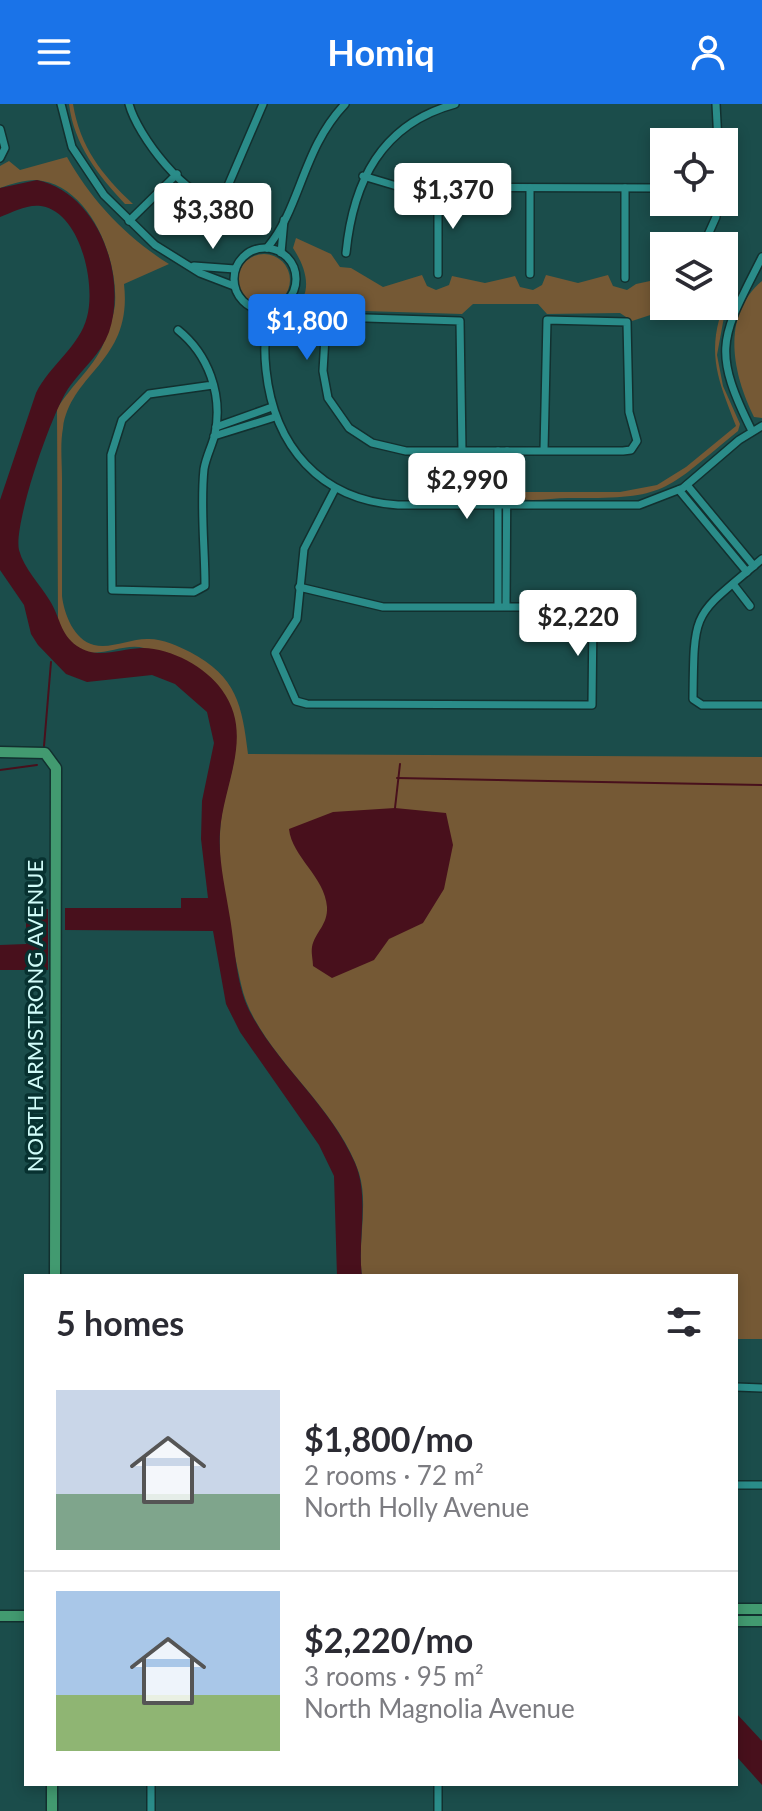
<!DOCTYPE html>
<html lang="en">
<head>
<meta charset="utf-8">
<style>
  :root { --surface:#fff; --page:#f2f2f3; --text:#2b2b33; --muted:#7c7c81; --line:#e1e1e2; --accent:#1a73e8 }
  body { margin:0; font-family:Lato,sans-serif; background:var(--page); color:var(--text); height:100vh; display:flex; flex-direction:column; font-size:30px; white-space:nowrap }
  * { box-sizing:border-box; margin:0 }
  p { font-size:26px; color:var(--muted) }
  .icon { flex:none; width:44px; height:44px; fill:none; stroke:currentColor; stroke-width:2; stroke-linecap:round; stroke-linejoin:round }
  .map { position:relative; flex:1; overflow:hidden }
  .panel { position:absolute; left:24px; top:1170px; width:714px; height:512px; display:flex; flex-direction:column; background:var(--surface); border-radius:0px; box-shadow:0 4px 12px #0003 }
  .panel>* { flex:none }
  .controls { position:absolute; left:650px; top:24px; display:grid; gap:16px }
  .controls a { display:grid; place-items:center; width:88px; height:88px; border-radius:0px; background:var(--surface); box-shadow:0 4px 12px #0003; font-size:40px }
  .price { position:absolute; translate:-50% -68px; padding:0 18px; border-radius:8px; background:#fff; color:#222; font-size:26px; line-height:52px; filter:drop-shadow(0 2px 4px #0008) }
  .price::after { content:''; position:absolute; left:50%; top:48px; width:24px; height:18px; margin-left:-12px; background:inherit; clip-path:polygon(0 0,100% 0,50% 100%) }
  .price.active { background:var(--accent); color:#fff }
  ul { padding:0; list-style:none }
  li { display:flex; align-items:center; gap:24px; height:200px; padding:0 32px }
  li+li { border-top:2px solid var(--line) }
  li span { display:grid; place-items:center; flex:none; width:224px; height:160px; border-radius:0px; color:#555 }
  li>.icon { margin-inline-start:auto }
  span .icon { width:96px; height:96px; fill:#fffc; stroke-width:1 }
  li b { font-size:34px }
  h2 { display:flex; justify-content:space-between; align-items:center; height:96px; padding:0 32px; font-size:34px }
  header { display:flex; justify-content:space-between; align-items:center; height:104px; padding:0 32px; background:var(--accent); color:#fff; font-size:36px; font-weight:700 }
  .map>svg:first-child { display:block }
</style>
</head>
<body>
<header><svg class="icon" aria-label="menu" viewBox="0 0 24 24"><path d="M4 6h16M4 12h16M4 18h16"/></svg>Homiq<svg class="icon" aria-label="person" viewBox="0 0 24 24"><circle cx="12" cy="8" r="4"/><path d="M4 21q1-7 8-7t8 7"/></svg></header>
<div class="map">
<svg width="762" height="1707" viewBox="0 0 762 1707">
  <rect width="100%" height="100%" fill="#1b4d4b"/>
  <g fill="#755935">
    <path d="M69,0H73C80,43 102,71 133,100H125C98,71 74,41 69,0Z"/>
    <path d="M67,53C91,96 127,134 169,160L124,180C133,258 71,268 63,324C60,340 62,358 62,374C62,413 62,452 62,492C64,510 74,536 94,541C112,545 132,534 149,535C163,535 178,542 190,548C237,573 242,601 248,650L762,653V1235H736V1172H362C357,1139 369,1101 359,1069C336,999 255,947 241,880C231,833 218,778 220,730C222,677 247,657 229,599C211,588 159,549 144,544C115,536 79,573 58,517L57,305C70,282 98,260 105,235C109,224 114,211 115,200C118,153 89,80 36,76C24,76 11,80 0,84V62L9,57L20,66Z"/>
    <path d="M296,134L331,150L340,163L351,164L383,183L422,171L427,182L436,186L449,181L452,172L485,179L515,172L520,183L533,186L542,181L546,171L578,179L608,171L613,182L627,186L636,180L664,174V202H678L632,217L620,209L547,210L538,200H473L462,210L332,206L322,210L317,219H278C283,213 288,211 294,206C314,188 306,164 293,144Z"/>
    <circle cx="264" cy="176" r="26"/>
    <path d="M762,177V314L754,313C733,271 720,212 762,177Z"/>
    <path d="M724,183L737,187L724,213L717,251L723,282L740,320L738,327C663,388 668,395 568,394C551,394 528,399 513,393L514,353V388H620L657,381L686,363L736,322C722,285 708,257 719,216L679,202H724Z"/>
  </g>
  <g fill="#48101c">
    <path d="M37,76C98,89 128,172 109,228C101,250 83,264 70,282C53,304 13,420 19,446C24,465 40,480 50,497C60,513 60,530 77,542C97,556 119,545 141,544C169,543 206,563 222,586C255,631 223,680 220,728C218,756 226,787 230,814C235,843 236,879 249,906C277,961 330,1001 355,1059C370,1094 357,1136 362,1172H337L334,1072L319,1041L240,928L226,900L213,827L65,826V804H181V794H208L201,735L202,697L214,639L207,608L175,580L152,571L87,578L66,570L38,541L31,530L24,501L0,466V396L36,289C49,262 80,242 87,213C96,181 81,108 41,102C27,100 13,108 0,113V84Z"/>
    <path d="M395,704L446,709L453,741L444,785L423,819L389,835L374,856L332,874L313,862C313,856 311,849 312,843C315,828 328,821 327,803C325,773 292,753 289,725L333,708Z"/>
    <path d="M26,805H48V866H0V841L26,840Z"/>
    <path d="M736,1609L762,1637V1681L736,1652Z"/>
  </g>
  <g fill="none" stroke-linecap="round" stroke-linejoin="round">
    <g stroke="#48101c" stroke-width="2">
      <path d="M44,642L51,558"/>
      <path d="M0,666L37,661"/>
      <path d="M397,674L762,681"/>
      <path d="M395,704L400,660"/>
    </g>
    <g stroke="#12302f" stroke-width="10">
      <g id="street">
        <path d="M61,0L72,43L104,91L155,141L200,169L234,182"/>
        <path d="M129,0C137,31 187,97 221,98L263,0"/>
        <path d="M716,0L718,38"/>
        <path d="M0,25L5,44L0,54"/>
        <path d="M363,72L400,83L664,84"/>
        <path d="M438,83V170"/>
        <path d="M129,117L177,70"/>
        <path d="M703,142L716,113L717,98"/>
        <circle cx="265" cy="175" r="31"/>
        <path d="M267,144C301,104 302,45 345,0"/>
        <path d="M281,149L284,116"/>
        <path d="M346,149C353,78 381,20 455,0"/>
        <path d="M194,162L235,165"/>
        <path d="M530,170V84"/>
        <path d="M625,174V84"/>
        <path d="M255,205L265,240"/>
        <path d="M272,206C264,223 264,247 266,266C274,342 320,396 398,401H639L683,384L739,336L762,322"/>
        <path d="M178,226C208,250 223,290 215,330C212,342 206,353 204,365C200,403 205,444 205,482L194,488L112,486L111,351L122,316L149,290L213,281"/>
        <path d="M216,323L272,303"/>
        <path d="M752,327C710,243 722,233 762,153"/>
        <path d="M214,332L275,313"/>
        <path d="M462,347L460,217L335,213L326,216L323,267L328,294L349,324L372,339L406,347H623L631,346L637,337L629,308L627,218L547,216L544,346"/>
        <path d="M687,381L754,462"/>
        <path d="M679,386L747,468"/>
        <path d="M762,455C693,514 694,502 693,595L702,601H762"/>
        <path d="M733,480L750,502"/>
        <path d="M299,483L383,503H586L593,510L592,601L307,600L296,597L275,549L297,515L304,445L335,385"/>
        <path d="M498,502V347"/>
        <path d="M506,502L507,347"/>
        <path d="M736,1283L762,1284"/>
        <path d="M736,1381H762"/>
        <path d="M438,1680V1707"/>
        <path d="M151,1707V1680"/>
      </g>
    </g>
    <g stroke="#12302f" stroke-width="13">
      <g id="secondary">
        <path d="M0,648L45,649L56,664L55,1172"/>
        <path d="M736,1505H762"/>
        <path d="M0,1512H26"/>
        <path d="M736,1517H762"/>
        <path d="M52,1680V1707"/>
      </g>
    </g>
    <use href="#street" stroke="#2a8c89" stroke-width="7"/>
    <use href="#secondary" stroke="#429a70" stroke-width="10"/>
  </g>
  <g text-anchor="middle" stroke-width="7" stroke-linejoin="round" paint-order="stroke">
    <g font-size="22" fill="#d1fcf9" stroke="#073130">
      <text transform="translate(35 912) rotate(-90)" y="8">NORTH ARMSTRONG AVENUE</text>
    </g>
  </g>
</svg>
<div class="controls">
<a><svg class="icon" aria-label="locate" viewBox="0 0 24 24"><circle cx="12" cy="12" r="6"/><path d="M12 2v4M12 18v4M2 12h4M18 12h4"/></svg></a>
<a><svg class="icon" aria-label="layers" viewBox="0 0 24 24"><path d="M12 4l9 5-9 5-9-5zM3 14l9 5 9-5"/></svg></a>
</div>
<b class="price" style="left:453px;top:127px">$1,370</b>
<b class="price" style="left:213px;top:147px">$3,380</b>
<b class="price active" style="left:307px;top:258px">$1,800</b>
<b class="price" style="left:467px;top:417px">$2,990</b>
<b class="price" style="left:578px;top:554px">$2,220</b>
<section class="panel">
<h2>5 homes<svg class="icon" aria-label="filters" viewBox="0 0 24 24"><path d="M4 7h16M4 17h16"/><circle cx="9" cy="7" r="2"/><circle cx="15" cy="17" r="2"/></svg></h2>
<ul>
<li><span style="background:linear-gradient(#c9d6e8 65%,#7fa58c 0)"><svg class="icon" aria-label="home" viewBox="0 0 24 24"><path d="M3 11l9-7 9 7M6 9v11h12V9"/></svg></span><div><b>$1,800/mo</b><p>2 rooms · 72 m²</p><p>North Holly Avenue</p></div></li>
<li><span style="background:linear-gradient(#a9c7e8 65%,#8fb573 0)"><svg class="icon" aria-label="home" viewBox="0 0 24 24"><path d="M3 11l9-7 9 7M6 9v11h12V9"/></svg></span><div><b>$2,220/mo</b><p>3 rooms · 95 m²</p><p>North Magnolia Avenue</p></div></li>
</ul>
</section>
</div>
</body>
</html>
